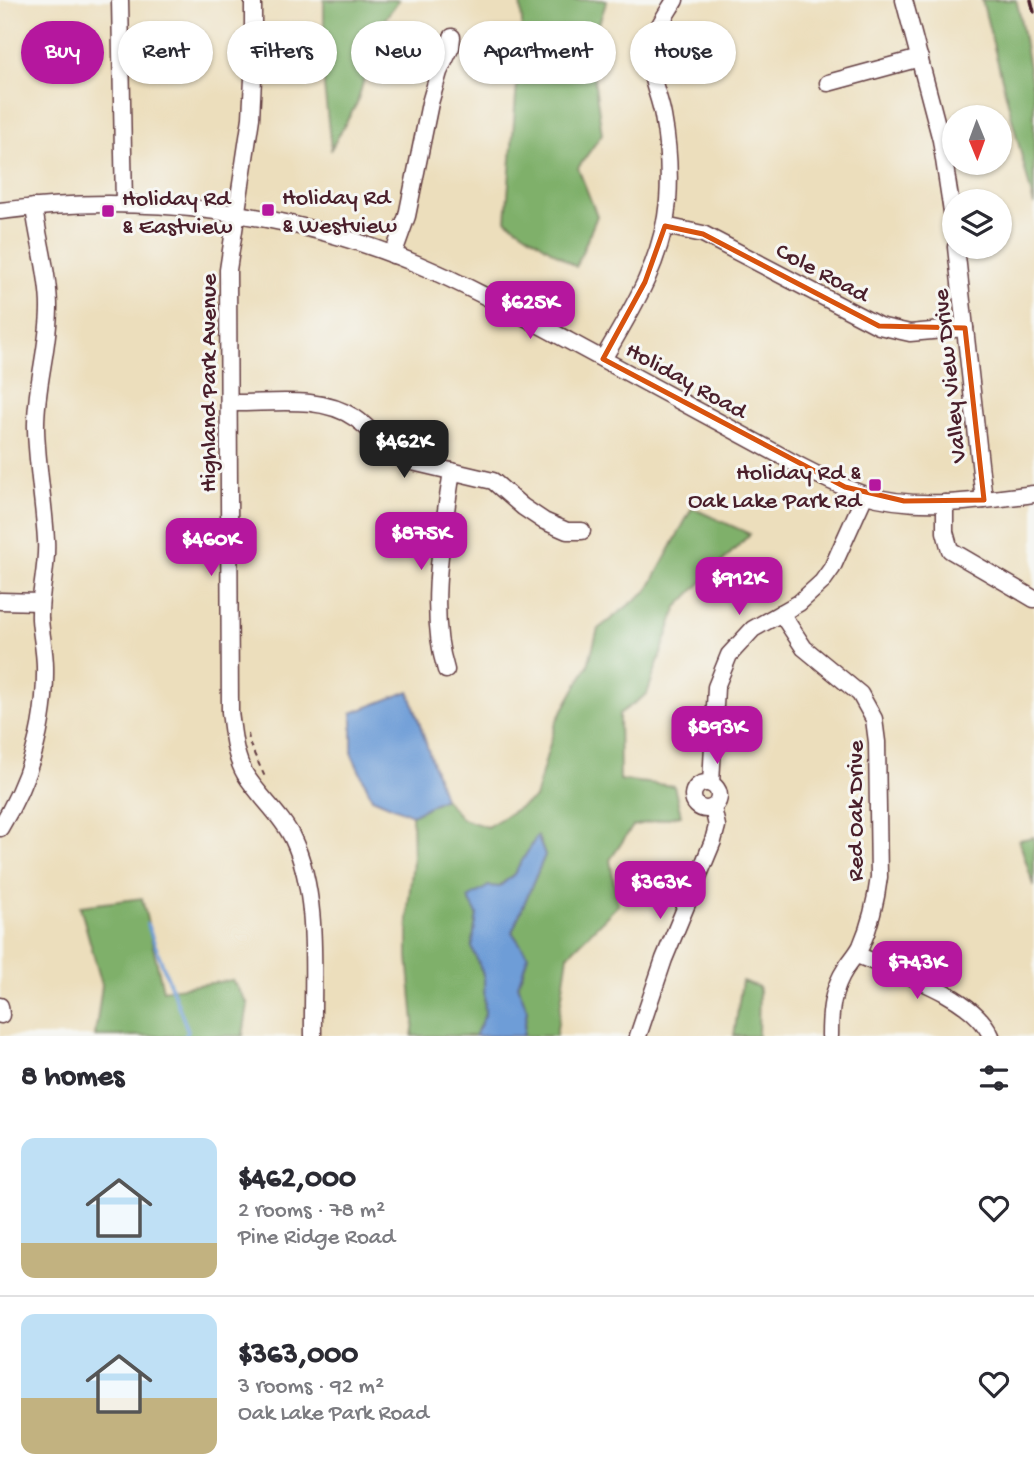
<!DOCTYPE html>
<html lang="en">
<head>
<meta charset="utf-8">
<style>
  :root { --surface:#fff; --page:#f7f7f7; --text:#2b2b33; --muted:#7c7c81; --line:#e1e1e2; --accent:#b5179e }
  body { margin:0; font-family:"Gochi Hand",sans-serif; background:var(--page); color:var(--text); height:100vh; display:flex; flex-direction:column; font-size:26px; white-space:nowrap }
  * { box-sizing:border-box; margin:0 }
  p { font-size:23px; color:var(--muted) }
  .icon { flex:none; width:38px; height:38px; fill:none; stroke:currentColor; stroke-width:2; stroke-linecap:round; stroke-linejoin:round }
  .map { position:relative; height:1036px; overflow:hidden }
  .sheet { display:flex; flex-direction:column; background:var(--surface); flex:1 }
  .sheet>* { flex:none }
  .hud { position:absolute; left:21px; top:21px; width:992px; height:63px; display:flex; gap:14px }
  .needle { width:46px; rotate:179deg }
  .buttons { position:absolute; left:942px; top:105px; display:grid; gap:14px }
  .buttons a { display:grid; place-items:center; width:70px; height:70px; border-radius:50%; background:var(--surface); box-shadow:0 2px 5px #0004; font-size:35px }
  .price { position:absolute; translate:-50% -60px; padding:0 16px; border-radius:14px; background:var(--accent); color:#fff; font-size:23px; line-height:46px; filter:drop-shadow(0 2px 4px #0008) }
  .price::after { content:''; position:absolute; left:50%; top:42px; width:21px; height:16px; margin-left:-10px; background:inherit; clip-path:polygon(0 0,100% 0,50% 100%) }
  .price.active { background:#222; color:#fff }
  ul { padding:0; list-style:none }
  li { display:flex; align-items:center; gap:21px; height:175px; padding:0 21px }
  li+li { border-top:2px solid var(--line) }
  li span { display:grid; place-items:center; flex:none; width:196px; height:140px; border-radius:14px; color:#555 }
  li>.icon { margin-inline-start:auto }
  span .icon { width:84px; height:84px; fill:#fffc; stroke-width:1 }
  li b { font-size:30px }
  h2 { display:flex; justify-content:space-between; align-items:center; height:84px; padding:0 21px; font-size:30px }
  .tag { padding:0 24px; border-radius:32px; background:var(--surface); box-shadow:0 2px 5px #0004; font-size:24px; line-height:63px }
  .tag.active { background:var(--accent); color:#fff }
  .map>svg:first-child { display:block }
</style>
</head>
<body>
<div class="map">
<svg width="1034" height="1036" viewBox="0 0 1034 1036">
  <rect width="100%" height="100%" fill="#f6f6f2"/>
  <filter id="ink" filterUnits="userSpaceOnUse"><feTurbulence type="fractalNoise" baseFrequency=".0143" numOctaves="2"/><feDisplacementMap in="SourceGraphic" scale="14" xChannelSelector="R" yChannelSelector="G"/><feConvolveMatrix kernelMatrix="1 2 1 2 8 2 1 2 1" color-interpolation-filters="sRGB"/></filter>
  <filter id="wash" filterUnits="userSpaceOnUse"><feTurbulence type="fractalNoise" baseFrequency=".00686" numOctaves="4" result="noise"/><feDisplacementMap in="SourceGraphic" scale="28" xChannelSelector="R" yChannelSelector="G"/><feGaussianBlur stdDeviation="1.57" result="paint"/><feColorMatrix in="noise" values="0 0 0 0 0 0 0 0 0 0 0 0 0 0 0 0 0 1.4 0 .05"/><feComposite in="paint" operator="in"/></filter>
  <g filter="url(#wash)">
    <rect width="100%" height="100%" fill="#ecdebc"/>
    <g fill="#7fb06b" stroke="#64684b" stroke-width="2">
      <path d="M324,0H399L379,27L357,103L331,149L324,86Z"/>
      <path d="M520,0H607L590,50L602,134L578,168L597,216L576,267L506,220L522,22Z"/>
      <path d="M982,0H1016L1019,11L1034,96V205Z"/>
      <path d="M692,508L750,534L677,607L647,694L619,714L620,780L674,786L681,815L633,826L610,860L618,905L568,955L556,1036H523L527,1010L518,985L528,956L512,932L545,855L538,837L514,874L498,887L488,886L477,914L472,947L484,977L485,1015L475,1036H412L414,1022L408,957V907L413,861L412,815L444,798L462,819L487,827L535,798L556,722L588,665L598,629L648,590Z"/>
      <path d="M1034,837V887L1019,840Z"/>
      <path d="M142,898L163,990L232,980L248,1004L243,1036H95L102,985L80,906Z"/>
      <path d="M742,981L759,987L758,1036H734Z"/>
    </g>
    <g fill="#6e9dd7" stroke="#5c5e81" stroke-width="2">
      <path d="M409,691L444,798L412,815L372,798L352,755V713Z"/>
      <path d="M537,836L545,855L512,932L528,956L518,985L527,1010L523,1036H475L485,1015L484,977L472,947L477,914L468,898L489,886L499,887L514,874Z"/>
    </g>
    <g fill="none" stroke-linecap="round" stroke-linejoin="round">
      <path stroke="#6e9dd7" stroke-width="3.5" d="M147,924L188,1031L185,1036"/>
    </g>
  </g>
  <g filter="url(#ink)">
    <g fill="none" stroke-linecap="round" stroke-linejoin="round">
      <g stroke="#623c41" stroke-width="19">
        <g id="minor">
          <path d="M120,0L124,204"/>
          <path d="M253,0V79L251,118L228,270L230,712C233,733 234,755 245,774C259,797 282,815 293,839C320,896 312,974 313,1036"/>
          <path d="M904,0L941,140L954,225"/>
          <path d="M828,83L920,58"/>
          <path d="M0,211C139,193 287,210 417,264C469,286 519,314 569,341C645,382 721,424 798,465C819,476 840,486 862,494C917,511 978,501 1034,494"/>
          <path d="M665,226L703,234L879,326L910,333L965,328"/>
          <path d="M956,247L984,500"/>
          <path d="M393,255L407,216L430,103L439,72L451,47L452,37"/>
          <path d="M603,359C632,310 663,260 668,201C670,174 668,143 663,116C659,92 646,72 651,48C654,31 666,15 675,0"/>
          <path d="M229,403C270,404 319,394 355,418C373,430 385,449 404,460L493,481L523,507L544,521L567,531H582"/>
          <path d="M945,503V532L950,550L1034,599"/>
          <path d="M0,601L40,602"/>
          <path d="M781,613L804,648L860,694L874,719L877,742L879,877C876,901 871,923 861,946C857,954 851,960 846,968C832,989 830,1012 830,1036"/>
          <path d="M446,670C427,609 443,533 452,471"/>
          <circle cx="706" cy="796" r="13"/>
          <path d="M711,784L716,687L729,655L753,629L799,603L822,582L832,568L865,495"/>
          <path d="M0,828C30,779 46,724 45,667C45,651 41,635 40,619C39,592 48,567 46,540C44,503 37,466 36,429C35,387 49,348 49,307C49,274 38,241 34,207"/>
          <path d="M857,955C897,972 974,995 991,1036"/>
          <path d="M0,1006L1,1015"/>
          <path d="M638,1036L664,959L713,841L717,826L713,808"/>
        </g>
      </g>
      <path stroke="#623c41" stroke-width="2" stroke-dasharray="5 5" stroke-linecap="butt" d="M248,734L250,745L265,777"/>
      <use href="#minor" stroke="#fff" stroke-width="16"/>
      <path stroke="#4a1f2b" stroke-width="3.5" d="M1031,0L1034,12"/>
    </g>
  </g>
  <path fill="none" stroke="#d8530f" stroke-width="5" stroke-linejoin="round" d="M665,226L703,234L879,326L965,328L984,500L904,501L845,487L603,359L645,282Z"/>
  <g fill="#b5179e" stroke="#f6f6f2" stroke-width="2.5">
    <rect x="261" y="203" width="14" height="14" rx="3.5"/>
    <rect x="101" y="204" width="14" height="14" rx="3.5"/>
    <rect x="868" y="478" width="14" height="14" rx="3.5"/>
  </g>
  <g text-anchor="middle" stroke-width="6" stroke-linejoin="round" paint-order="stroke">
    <g font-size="24" fill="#4a1f2b" stroke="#f6f6f2" text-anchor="start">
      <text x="282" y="204">Holiday Rd<tspan x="282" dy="28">&amp; Westview</tspan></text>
      <text x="122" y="205">Holiday Rd<tspan x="122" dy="28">&amp; Eastview</tspan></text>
      <text x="861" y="479" text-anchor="end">Holiday Rd &amp;<tspan x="861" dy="28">Oak Lake Park Rd</tspan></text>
    </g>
    <g font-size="24" fill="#4a1f2b" stroke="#f6f6f2">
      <text transform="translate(823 271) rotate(28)" y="8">Cole Road</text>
      <text transform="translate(948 376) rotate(-96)" y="8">Valley View Drive</text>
      <text transform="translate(687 379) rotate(29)" y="8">Holiday Road</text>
      <text transform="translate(207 383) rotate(-90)" y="8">Highland Park Avenue</text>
      <text transform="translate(854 811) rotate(-90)" y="8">Red Oak Drive</text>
    </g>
  </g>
</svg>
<div class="buttons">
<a><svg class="needle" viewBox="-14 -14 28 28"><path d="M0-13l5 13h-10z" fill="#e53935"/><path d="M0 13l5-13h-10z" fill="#7c7c81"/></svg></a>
<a><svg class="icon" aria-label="layers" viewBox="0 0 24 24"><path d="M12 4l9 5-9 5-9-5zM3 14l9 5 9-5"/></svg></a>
</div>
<b class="price" style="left:530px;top:341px">$625K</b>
<b class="price active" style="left:404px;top:480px">$462K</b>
<b class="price" style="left:421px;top:572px">$875K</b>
<b class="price" style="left:211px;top:578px">$460K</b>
<b class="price" style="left:739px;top:617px">$912K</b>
<b class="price" style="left:717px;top:766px">$893K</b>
<b class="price" style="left:660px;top:921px">$363K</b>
<b class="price" style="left:917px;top:1001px">$743K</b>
<div class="hud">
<a class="tag active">Buy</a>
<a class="tag">Rent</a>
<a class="tag">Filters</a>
<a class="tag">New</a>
<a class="tag">Apartment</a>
<a class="tag">House</a>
</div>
</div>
<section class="sheet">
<h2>8 homes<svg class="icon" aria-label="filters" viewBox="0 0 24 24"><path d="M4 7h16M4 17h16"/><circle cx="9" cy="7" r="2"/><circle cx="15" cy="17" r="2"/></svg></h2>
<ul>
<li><span style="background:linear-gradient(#bfe0f5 75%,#c2b280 0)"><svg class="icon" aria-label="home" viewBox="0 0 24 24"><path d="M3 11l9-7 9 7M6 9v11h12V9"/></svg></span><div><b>$462,000</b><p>2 rooms · 78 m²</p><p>Pine Ridge Road</p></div><svg class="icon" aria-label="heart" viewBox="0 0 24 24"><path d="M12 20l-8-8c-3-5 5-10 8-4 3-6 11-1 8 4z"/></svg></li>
<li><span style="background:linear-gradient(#bfe0f5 60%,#c2b280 0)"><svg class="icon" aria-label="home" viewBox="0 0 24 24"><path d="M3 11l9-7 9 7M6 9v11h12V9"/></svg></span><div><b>$363,000</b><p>3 rooms · 92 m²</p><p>Oak Lake Park Road</p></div><svg class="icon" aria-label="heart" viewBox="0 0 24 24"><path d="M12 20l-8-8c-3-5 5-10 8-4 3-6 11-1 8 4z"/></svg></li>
</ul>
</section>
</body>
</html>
